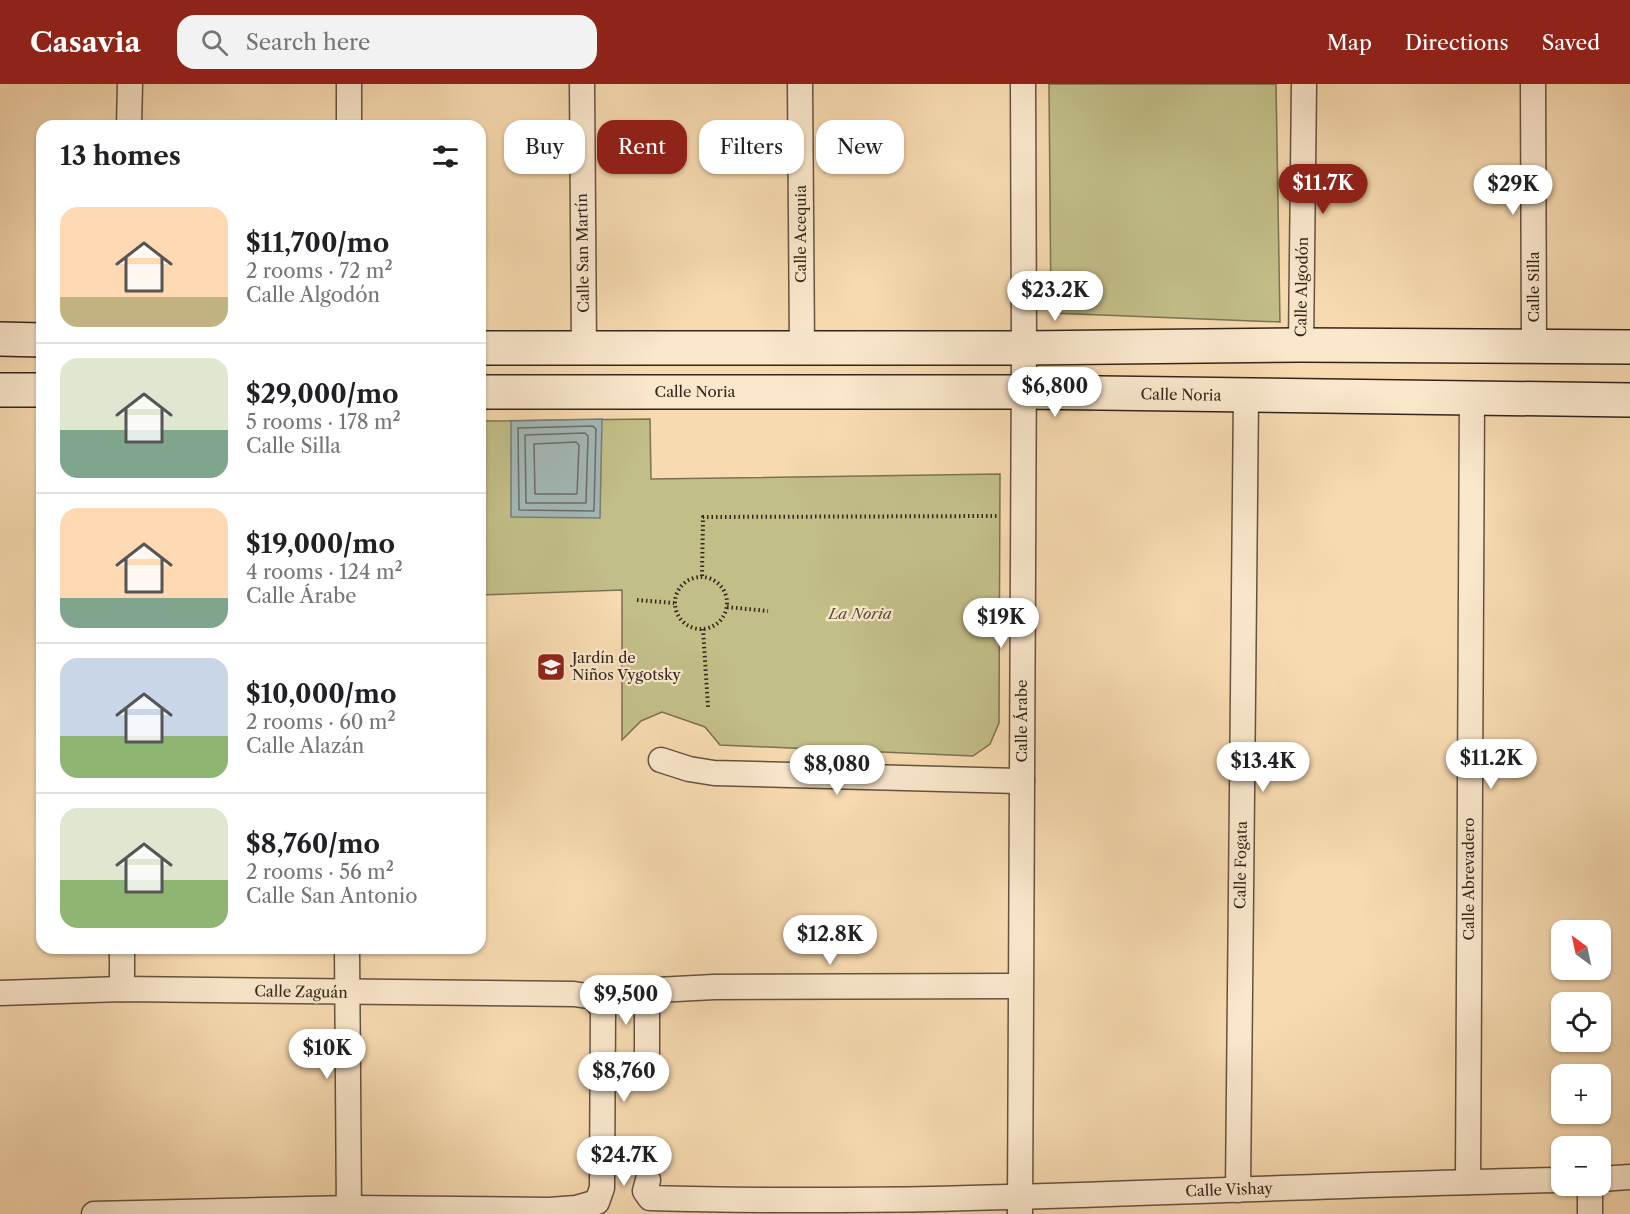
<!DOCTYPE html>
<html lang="en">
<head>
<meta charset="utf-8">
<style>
  :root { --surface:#fff; --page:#f2f2f2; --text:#202124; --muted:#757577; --line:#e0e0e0; --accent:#8f2418 }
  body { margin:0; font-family:"Libre Caslon Text",serif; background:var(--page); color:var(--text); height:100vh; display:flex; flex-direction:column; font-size:22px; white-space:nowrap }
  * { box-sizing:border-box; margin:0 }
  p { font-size:20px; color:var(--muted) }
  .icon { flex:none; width:33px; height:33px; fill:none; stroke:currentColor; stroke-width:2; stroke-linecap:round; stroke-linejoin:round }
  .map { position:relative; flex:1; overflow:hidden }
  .panel { position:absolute; left:36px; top:36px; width:450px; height:834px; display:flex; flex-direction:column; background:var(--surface); border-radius:18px; box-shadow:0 2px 4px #0004 }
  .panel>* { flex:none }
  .hud { position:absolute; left:504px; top:36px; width:570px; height:54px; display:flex; gap:12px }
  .needle { width:39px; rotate:327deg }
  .buttons { position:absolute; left:1551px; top:836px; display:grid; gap:12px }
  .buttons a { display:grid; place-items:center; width:60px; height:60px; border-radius:12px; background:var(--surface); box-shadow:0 2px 4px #0004; font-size:30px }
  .price { position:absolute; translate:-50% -51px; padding:0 14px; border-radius:21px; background:#fff; color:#222; font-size:20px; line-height:39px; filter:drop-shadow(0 2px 3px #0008) }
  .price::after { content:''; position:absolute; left:50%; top:36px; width:18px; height:14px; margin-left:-9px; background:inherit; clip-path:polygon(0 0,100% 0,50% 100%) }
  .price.on { background:var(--accent); color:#fff }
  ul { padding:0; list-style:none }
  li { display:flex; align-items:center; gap:18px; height:150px; padding:0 24px }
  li+li { border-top:2px solid var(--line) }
  li span { display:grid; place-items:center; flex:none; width:168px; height:120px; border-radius:18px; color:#555 }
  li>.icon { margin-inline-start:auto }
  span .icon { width:72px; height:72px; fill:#fffc; stroke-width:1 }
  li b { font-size:26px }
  h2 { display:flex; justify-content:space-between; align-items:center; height:72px; padding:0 24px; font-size:26px }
  .tag { padding:0 21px; border-radius:18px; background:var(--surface); box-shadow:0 2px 4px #0004; font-size:21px; line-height:54px }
  .tag.on { background:var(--accent); color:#fff }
  header { display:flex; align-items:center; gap:36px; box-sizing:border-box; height:84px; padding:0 30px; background:var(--accent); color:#fff }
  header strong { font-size:28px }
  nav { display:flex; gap:33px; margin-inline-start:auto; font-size:21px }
  .search { width:420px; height:54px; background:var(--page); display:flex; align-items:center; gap:15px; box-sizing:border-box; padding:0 21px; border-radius:18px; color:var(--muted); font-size:22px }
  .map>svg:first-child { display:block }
</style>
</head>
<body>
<header>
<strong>Casavia</strong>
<div class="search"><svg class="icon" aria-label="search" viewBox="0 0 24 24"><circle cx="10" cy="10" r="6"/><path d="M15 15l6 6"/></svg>Search here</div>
<nav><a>Map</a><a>Directions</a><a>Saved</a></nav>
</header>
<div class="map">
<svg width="1630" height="1130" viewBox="0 0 1630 1130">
  <rect width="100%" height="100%" fill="#f7dab0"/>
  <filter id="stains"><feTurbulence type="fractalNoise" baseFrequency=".00333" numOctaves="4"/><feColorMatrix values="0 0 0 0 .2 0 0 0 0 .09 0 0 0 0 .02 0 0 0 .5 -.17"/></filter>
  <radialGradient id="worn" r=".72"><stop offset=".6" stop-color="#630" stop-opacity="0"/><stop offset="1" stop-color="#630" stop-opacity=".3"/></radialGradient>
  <g fill="#c2be88" stroke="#7b7252" stroke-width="1.5">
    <path d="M1049,0H1276L1280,238L1051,229Z"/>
    <path d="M650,335L651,395L1000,390L999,639L990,660L973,672L720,661L705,643L662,628L641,637L622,656V506L480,511V337Z"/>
  </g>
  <path fill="#a3b8b7" stroke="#777d79" stroke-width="1.5" d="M602,335L600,434L511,433V337Z"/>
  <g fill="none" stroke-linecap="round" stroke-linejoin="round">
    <g stroke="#6c6e69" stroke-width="1.5">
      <path d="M593,342L596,345L594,427L519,426L518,344Z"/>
      <path d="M585,349L588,352L586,419H526L525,351Z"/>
      <path d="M576,358L579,361L577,410H535L534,360Z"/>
    </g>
    <g stroke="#655240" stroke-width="27">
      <g id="street">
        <path d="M349,0V42"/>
        <path d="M582,0L584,265"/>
        <path d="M800,0L802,264"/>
        <path d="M1533,0L1534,263"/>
        <path d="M129,42L130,0"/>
        <path d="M1301,261L1304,0"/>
        <path d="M661,676L689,685L714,689L1022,697"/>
        <path d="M122,864V905"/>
        <path d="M347,864L349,1130"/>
        <path d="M0,909L122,905L574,910L594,913L603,926L602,1104L597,1118L576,1124L549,1126L350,1124L94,1130"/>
        <path d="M647,984V926L652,909L657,906L714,903L1020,902"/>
        <path d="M1600,1095L1630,1093"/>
        <path d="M648,1096L645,1107L650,1114C954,1123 1258,1101 1562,1096"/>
        <path d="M1468,1098L1472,313"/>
        <path d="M1590,1101V1130"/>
        <path d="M1238,1106L1246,312"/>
        <path d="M1020,1130L1024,264L1023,0"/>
      </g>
    </g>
    <g stroke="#34251b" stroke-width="36">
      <g id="secondary">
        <path d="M0,255L42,256"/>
        <path d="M480,264H1024L1301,261L1630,263"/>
        <path d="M0,306H42"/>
        <path d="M480,308H1024L1630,316"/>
      </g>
    </g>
    <g stroke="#34251b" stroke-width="4" stroke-dasharray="1.5 3" stroke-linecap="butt">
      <path d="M702,492L703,433L998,432"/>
      <circle cx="701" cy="519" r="26"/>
      <path d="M637,516L674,519"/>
      <path d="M727,523L768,527"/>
      <path d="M703,545L708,623"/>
    </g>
    <use href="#street" stroke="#fae7cc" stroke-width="24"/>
    <use href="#secondary" stroke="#fae7cc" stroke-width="33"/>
  </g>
  <defs>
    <g id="school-square" transform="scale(1.5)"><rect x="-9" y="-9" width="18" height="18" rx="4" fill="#8f2418" stroke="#fae7cc"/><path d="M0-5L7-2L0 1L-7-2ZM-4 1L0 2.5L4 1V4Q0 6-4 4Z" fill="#fff"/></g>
  </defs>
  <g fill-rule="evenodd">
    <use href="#school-square" x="551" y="583"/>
  </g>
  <g text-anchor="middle" stroke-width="4.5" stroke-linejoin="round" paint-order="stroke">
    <g font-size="15" fill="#34251b" stroke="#fae7cc">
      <text transform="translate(801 150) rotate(-90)" y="5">Calle Acequia</text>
      <text transform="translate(583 169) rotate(-91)" y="5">Calle San Martín</text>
      <text transform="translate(1302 203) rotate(-89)" y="5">Calle Algodón</text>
      <text transform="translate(1534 203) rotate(-90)" y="5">Calle Silla</text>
      <text x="695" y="313">Calle Noria</text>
      <text transform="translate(1181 311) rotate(1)" y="5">Calle Noria</text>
      <text transform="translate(1022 637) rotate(-90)" y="5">Calle Árabe</text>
      <text transform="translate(1241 781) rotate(-89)" y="5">Calle Fogata</text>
      <text transform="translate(1469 795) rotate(-90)" y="5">Calle Abrevadero</text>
      <text transform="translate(301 908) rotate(1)" y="5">Calle Zaguán</text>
      <text transform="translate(1229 1106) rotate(-2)" y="5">Calle Vishay</text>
    </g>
    <g font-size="15" font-style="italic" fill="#584b36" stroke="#fae7cc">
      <text x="860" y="535">La Noria</text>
    </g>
    <g font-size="15" fill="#34251b" stroke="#fae7cc" text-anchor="start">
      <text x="572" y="579">Jardín de<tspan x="572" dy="17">Niños Vygotsky</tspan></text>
    </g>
  </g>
  <rect width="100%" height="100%" filter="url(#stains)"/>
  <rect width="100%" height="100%" fill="url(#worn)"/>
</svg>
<div class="buttons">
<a><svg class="needle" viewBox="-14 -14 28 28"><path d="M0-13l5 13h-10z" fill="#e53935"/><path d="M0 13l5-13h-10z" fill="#757577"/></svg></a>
<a><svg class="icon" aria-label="locate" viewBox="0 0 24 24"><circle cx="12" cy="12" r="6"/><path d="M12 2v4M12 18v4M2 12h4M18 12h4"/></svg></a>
<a>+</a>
<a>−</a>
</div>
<b class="price on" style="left:1323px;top:131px">$11.7K</b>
<b class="price" style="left:1513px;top:132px">$29K</b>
<b class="price" style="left:1055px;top:238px">$23.2K</b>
<b class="price" style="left:1055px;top:334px">$6,800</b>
<b class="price" style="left:1001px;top:565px">$19K</b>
<b class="price" style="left:1491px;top:706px">$11.2K</b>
<b class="price" style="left:1263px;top:709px">$13.4K</b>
<b class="price" style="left:837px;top:712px">$8,080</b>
<b class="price" style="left:830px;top:882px">$12.8K</b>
<b class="price" style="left:626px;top:942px">$9,500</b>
<b class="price" style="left:327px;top:996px">$10K</b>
<b class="price" style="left:624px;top:1019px">$8,760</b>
<b class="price" style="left:624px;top:1103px">$24.7K</b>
<div class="hud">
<a class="tag">Buy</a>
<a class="tag on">Rent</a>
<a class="tag">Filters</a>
<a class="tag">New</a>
</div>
<section class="panel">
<h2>13 homes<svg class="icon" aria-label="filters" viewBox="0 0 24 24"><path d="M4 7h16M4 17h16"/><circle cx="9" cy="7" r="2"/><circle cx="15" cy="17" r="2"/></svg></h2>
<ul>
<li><span style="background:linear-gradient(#ffd9b3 75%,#c2b280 0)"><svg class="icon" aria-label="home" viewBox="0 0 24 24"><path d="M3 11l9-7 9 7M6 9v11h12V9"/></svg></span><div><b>$11,700/mo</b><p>2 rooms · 72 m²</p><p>Calle Algodón</p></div></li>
<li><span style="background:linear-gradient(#dfe7d0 60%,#7fa58c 0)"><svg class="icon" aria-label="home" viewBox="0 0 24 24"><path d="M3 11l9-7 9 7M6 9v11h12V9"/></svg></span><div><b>$29,000/mo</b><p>5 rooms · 178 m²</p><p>Calle Silla</p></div></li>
<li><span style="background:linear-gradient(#ffd9b3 75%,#7fa58c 0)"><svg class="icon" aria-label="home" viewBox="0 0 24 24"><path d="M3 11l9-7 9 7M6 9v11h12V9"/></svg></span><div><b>$19,000/mo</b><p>4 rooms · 124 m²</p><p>Calle Árabe</p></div></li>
<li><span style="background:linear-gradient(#c9d6e8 65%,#8fb573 0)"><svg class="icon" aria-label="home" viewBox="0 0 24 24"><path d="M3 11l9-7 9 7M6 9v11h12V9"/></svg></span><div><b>$10,000/mo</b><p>2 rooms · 60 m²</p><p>Calle Alazán</p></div></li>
<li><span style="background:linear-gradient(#dfe7d0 60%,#8fb573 0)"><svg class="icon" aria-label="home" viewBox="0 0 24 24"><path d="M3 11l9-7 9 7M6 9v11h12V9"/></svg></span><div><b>$8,760/mo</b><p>2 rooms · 56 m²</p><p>Calle San Antonio</p></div></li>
</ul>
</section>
</div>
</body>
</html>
